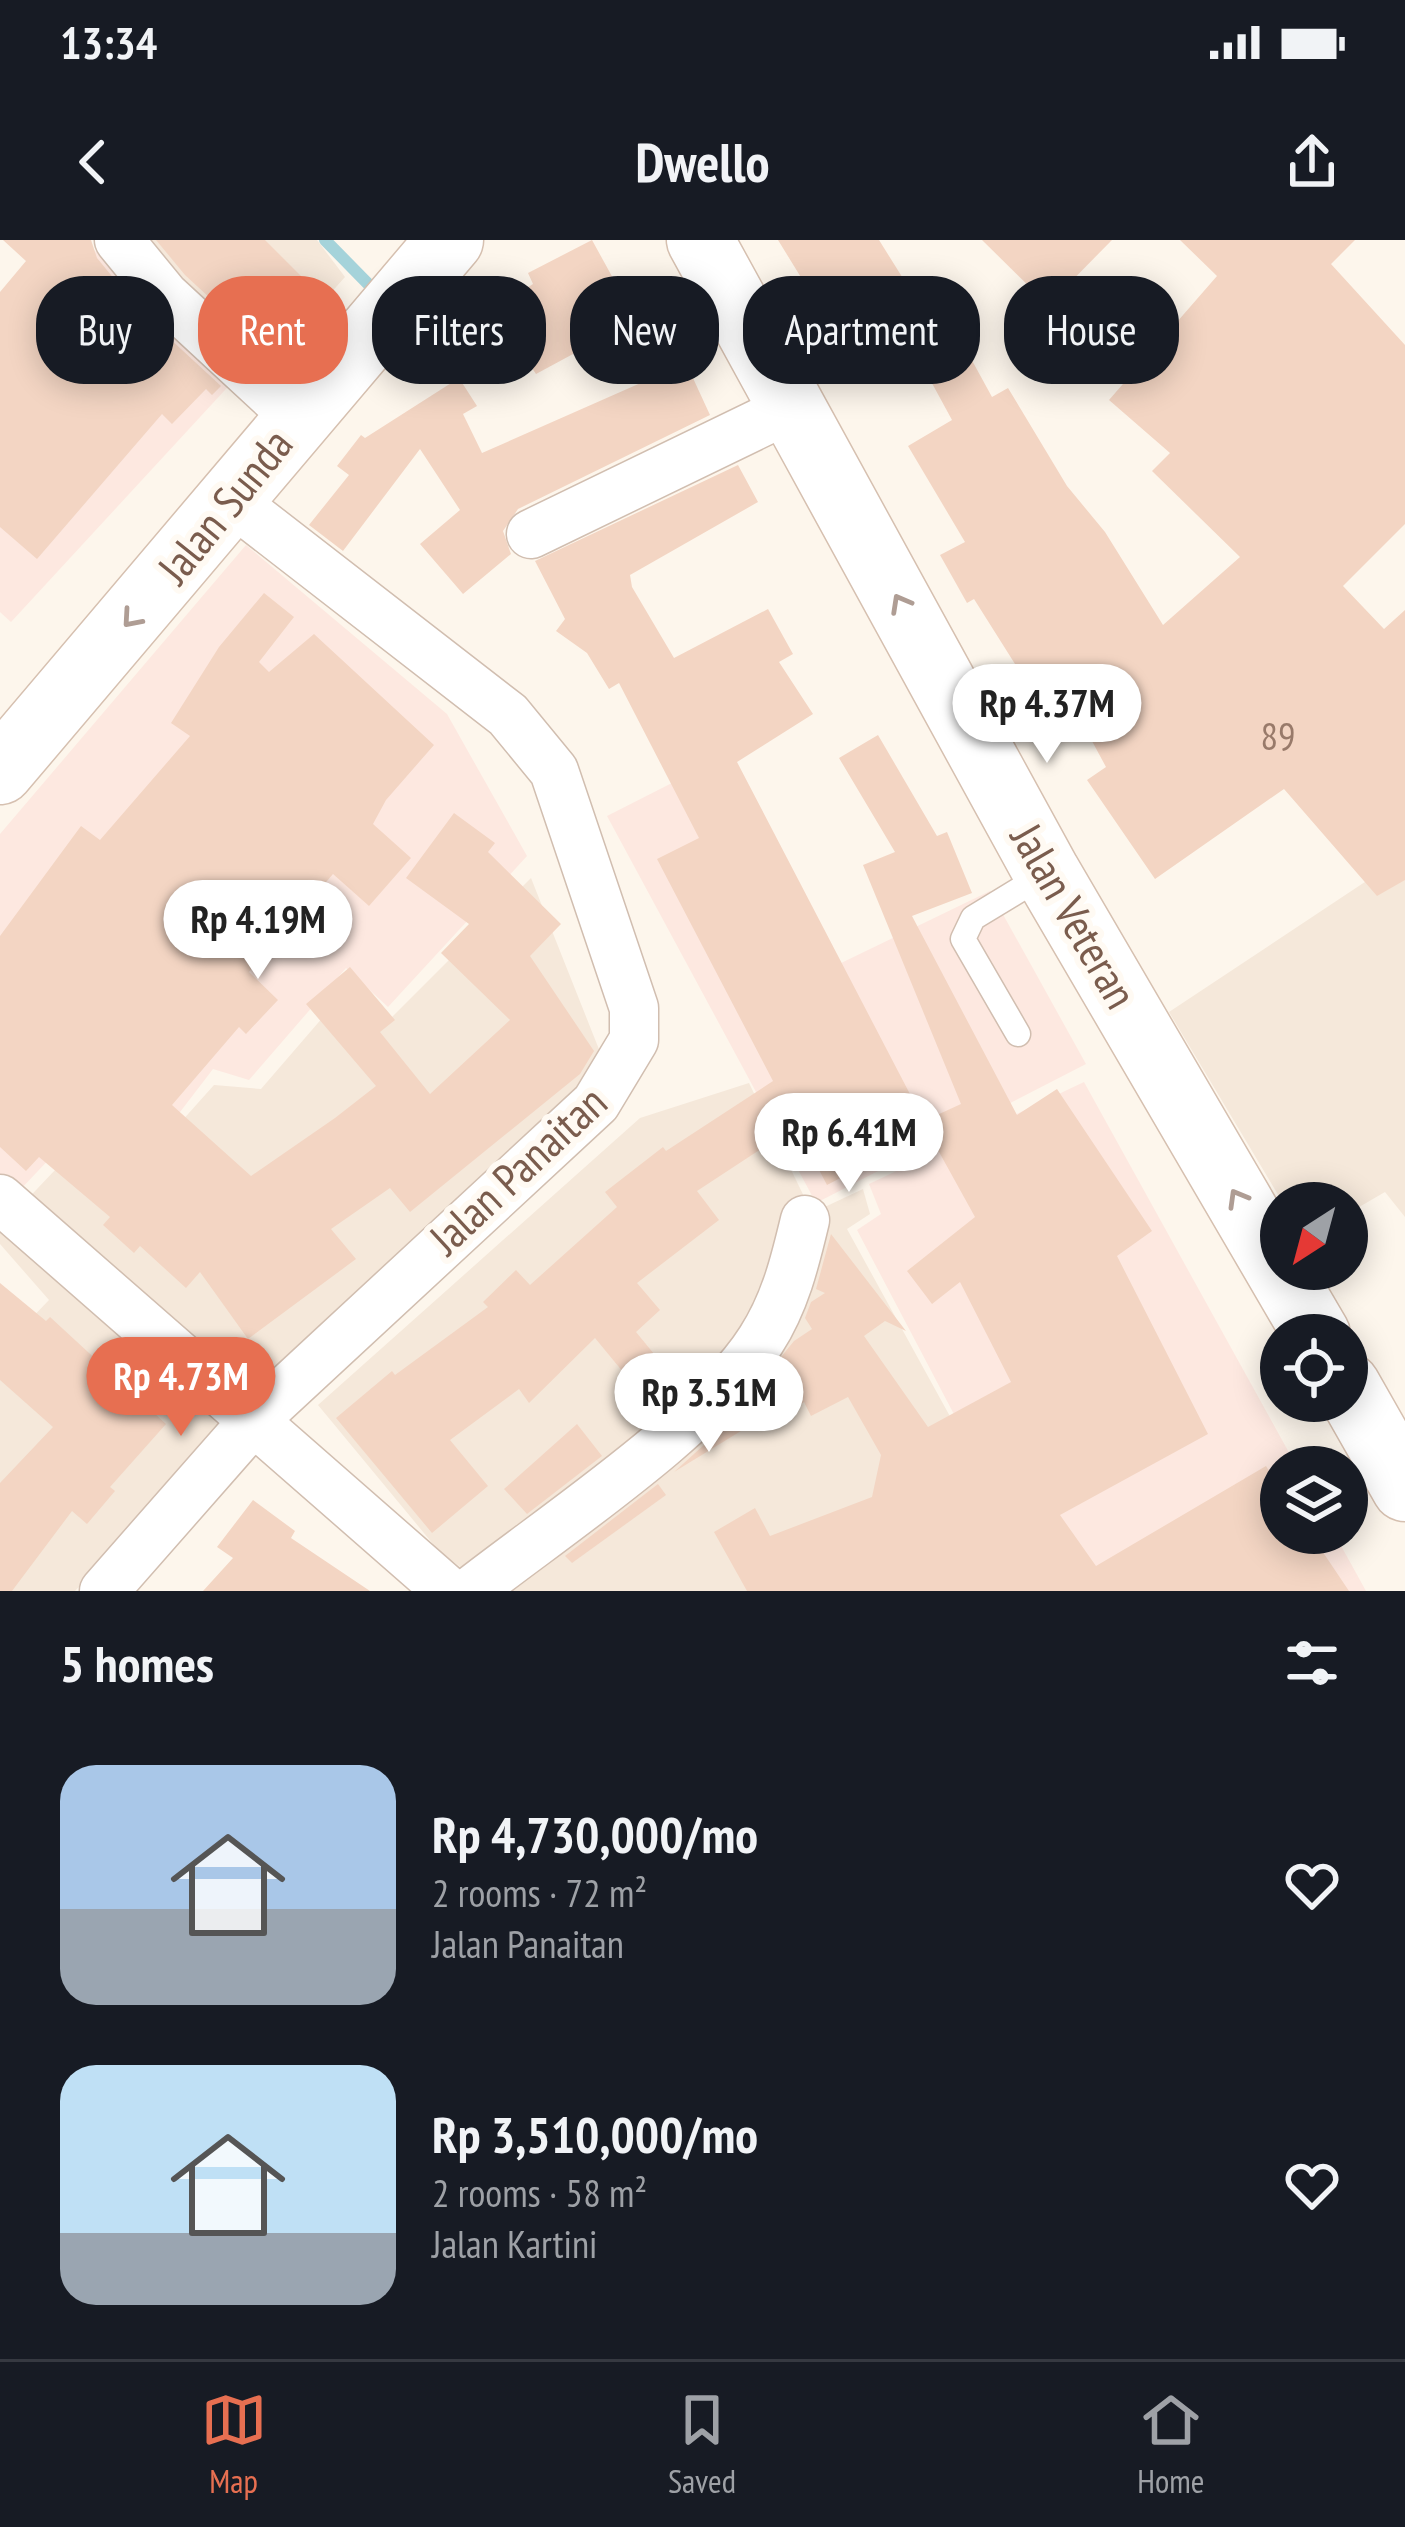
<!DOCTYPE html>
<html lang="en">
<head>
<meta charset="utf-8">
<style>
  :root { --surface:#171b24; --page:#242831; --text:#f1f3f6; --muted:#9ea1a6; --line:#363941; --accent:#e76f51 }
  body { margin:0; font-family:"PT Sans Narrow",sans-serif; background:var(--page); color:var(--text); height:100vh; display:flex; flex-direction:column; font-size:45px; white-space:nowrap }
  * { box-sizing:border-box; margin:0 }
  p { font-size:39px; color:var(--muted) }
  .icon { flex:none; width:66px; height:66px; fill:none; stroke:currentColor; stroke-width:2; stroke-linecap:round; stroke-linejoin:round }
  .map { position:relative; height:1351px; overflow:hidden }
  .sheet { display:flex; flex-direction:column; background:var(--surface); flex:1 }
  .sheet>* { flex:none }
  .guide { position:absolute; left:36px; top:36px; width:1335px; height:108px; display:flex; gap:24px }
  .needle { width:78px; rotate:216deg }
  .controls { position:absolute; left:1260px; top:942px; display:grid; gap:24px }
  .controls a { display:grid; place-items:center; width:108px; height:108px; border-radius:50%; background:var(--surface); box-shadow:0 6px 30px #0003; font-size:60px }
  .price { position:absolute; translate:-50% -102px; padding:0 27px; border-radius:42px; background:#fff; color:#222; font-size:39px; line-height:78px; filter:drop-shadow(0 3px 6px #0008) }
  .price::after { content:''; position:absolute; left:50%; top:72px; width:36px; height:27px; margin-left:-18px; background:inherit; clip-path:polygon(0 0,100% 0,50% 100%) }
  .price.on { background:var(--accent); color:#fff }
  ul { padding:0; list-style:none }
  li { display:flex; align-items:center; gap:36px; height:300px; padding:0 60px }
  li span { display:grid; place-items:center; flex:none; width:336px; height:240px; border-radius:36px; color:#555 }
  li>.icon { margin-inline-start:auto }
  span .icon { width:144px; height:144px; fill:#fffc; stroke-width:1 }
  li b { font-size:51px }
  h2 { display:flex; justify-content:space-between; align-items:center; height:144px; padding:0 60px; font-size:51px }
  .chip { padding:0 42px; border-radius:48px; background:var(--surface); box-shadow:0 6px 30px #0003; font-size:42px; line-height:108px }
  .chip.on { background:var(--accent); color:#fff }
  .status { display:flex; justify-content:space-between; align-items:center; height:84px; padding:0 60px; background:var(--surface); direction:ltr }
  .status svg { height:33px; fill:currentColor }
  header { display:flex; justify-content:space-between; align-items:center; height:156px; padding:0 60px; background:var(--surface); font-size:54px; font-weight:600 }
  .dock { display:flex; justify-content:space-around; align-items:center; height:168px; border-top:3px solid var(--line); background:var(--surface); font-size:33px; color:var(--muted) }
  .dock a { display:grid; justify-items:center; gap:6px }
  .dock .on { color:var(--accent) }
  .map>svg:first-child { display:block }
</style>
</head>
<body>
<div class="status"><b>13:34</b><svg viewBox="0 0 49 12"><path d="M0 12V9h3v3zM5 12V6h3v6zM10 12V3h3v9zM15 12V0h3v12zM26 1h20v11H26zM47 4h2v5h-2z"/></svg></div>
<header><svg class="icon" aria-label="back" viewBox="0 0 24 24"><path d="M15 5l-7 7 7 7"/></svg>Dwello<svg class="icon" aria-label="share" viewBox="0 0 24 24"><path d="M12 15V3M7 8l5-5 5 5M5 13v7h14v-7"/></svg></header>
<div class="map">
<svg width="1405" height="1351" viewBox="0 0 1405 1351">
  <rect width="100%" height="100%" fill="#fdf6ec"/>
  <g fill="#f5e8da">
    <path d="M94,0H317L345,37L253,140Z"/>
    <path d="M1395,622L1405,633V977L1385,952L1347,974V963H1283L1169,772Z"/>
    <path d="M531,638L608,832L280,1128L75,1351H0V1111L49,1060L0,1004V988L111,871L163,902L214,845L261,849L349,747L388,781Z"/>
    <path d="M749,843L812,973L863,949L870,974L847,989L1046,1351H492L438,1310L318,1165L640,878Z"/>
  </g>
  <g fill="#fde8e0">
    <path d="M84,1L236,138L11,382L0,372V56Z"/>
    <path d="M246,305L447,474L527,616L388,767L346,728L249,840L213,829L167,889L111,854L0,971V594Z"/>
    <path d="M729,514L837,725L990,651L1086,824L816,963L607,576Z"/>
    <path d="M1084,842L1297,1227H1281V1293H1334L1366,1351H1047L857,990L881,974L869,944Z"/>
  </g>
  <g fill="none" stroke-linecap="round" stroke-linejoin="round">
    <path stroke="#a5d3da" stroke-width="12" d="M325,0L378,54"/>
  </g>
  <g fill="#f3d5c3">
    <path d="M3,0H91L97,18L142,73L221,146L212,155L206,149L172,184L162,174L37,319L0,287V52L26,21Z"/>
    <path d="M156,0H265L306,41L251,96L185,35Z"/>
    <path d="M592,0L636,80L536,134L493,70L533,44L528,33Z"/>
    <path d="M778,0H879L949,112L963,104L992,157L1008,148L1067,246L1105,292L1163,385L1240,317L1152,231L1170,213L1109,160L1217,36L1180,0H1355L1331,24L1405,105V284L1343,346L1384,389L1405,370V640L1377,656L1284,549L1155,639L1087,540L1106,527L1052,427L1027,443L974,359L967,363L940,315L965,302L908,206L952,180L909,101L846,140L796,61L810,52Z"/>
    <path d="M982,0H1112L1048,65Z"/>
    <path d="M686,123L710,175L518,269L503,291L511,314L463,354L420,304L460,270L420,209L343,311L309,285L349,235L337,226L361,195L365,198L459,138L477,166L463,174L482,213Z"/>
    <path d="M738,225L758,262L630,335L632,347L674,418L768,369L793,414L779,422L813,474L737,522L924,881L961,864L863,625L895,612L839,518L878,495L937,596L947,592L972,653L912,676L1017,875L1057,849L1152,991L1117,1016L1208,1194L1060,1275L1096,1326L1266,1226L1281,1251V1293H1310L1349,1351H747L714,1292L755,1268L770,1296L872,1257L881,1215L848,1157L811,1176L804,1162L759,1191L754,1183L674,1232L725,1186L794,1101L812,1089L805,1078L811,1062L825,1053L816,1049L831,994L906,1091L885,1081L864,1096L928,1187L1011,1142L960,1042L932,1064L907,1031L975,977L928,892L827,945L796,886L697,951L719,980L637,1043L660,1070L636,1092L682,1148L656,1172L595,1098L529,1163L519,1149L450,1200L488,1246L432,1293L336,1178L392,1131L395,1135L488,1067L483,1062L516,1030L530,1045L617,967L605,952L663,907L666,911L773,841L657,619L699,598L619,443L609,449L587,413L556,391L565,379L535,321Z"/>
    <path d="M264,353L294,377L259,422L269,432L314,394L434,505L386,560L373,584L411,618L369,666L333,634L249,732L278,760L246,794L239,787L172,865L251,936L335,878L376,846L306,764L350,727L395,780L380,792L430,854L510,780L441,713L469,684L406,638L454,573L495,603L488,612L561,684L530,716L594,811L580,834L410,972L390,948L331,989L356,1019L248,1099L200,1032L186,1048L140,1006L134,1013L103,985L110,977L39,917L26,931L0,907V696L81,586L100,600L190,496L171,483L219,407Z"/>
    <path d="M0,1043L46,1081L50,1077L166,1184L110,1247L115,1251L87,1284L72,1271L12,1351H0V1243L53,1187L0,1140Z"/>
    <path d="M577,1184L602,1216L527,1274L504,1249Z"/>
    <path d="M658,1244L666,1255L572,1323L565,1316Z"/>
    <path d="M253,1260L295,1291L291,1298L370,1351H203L233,1318L217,1307Z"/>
  </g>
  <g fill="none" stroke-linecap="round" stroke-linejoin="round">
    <g stroke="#d1beb0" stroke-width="27">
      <path id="lane" d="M1018,794L963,699L973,678L1047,633"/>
    </g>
    <g stroke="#d1beb0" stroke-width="51">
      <g id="street">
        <path d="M119,0L164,55L297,178"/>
        <path d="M531,294L793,167"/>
        <path d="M0,959L448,1351"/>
        <path d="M104,1351L256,1178L596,863L634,800V768L554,531L508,475L232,261"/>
        <path d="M471,1351C554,1286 707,1185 761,1100C785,1063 795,1022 805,980"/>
      </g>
    </g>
    <g stroke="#d6c0b0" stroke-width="69">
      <g id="secondary">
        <path d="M700,0L1047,633L1317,1095"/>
        <path d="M0,531L450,0"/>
        <path d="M1347,1146L1405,1248"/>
      </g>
    </g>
    <use href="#lane" stroke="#fff" stroke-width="24"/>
    <use href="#street" stroke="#fff" stroke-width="48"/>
    <use href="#secondary" stroke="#fff" stroke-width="66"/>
  </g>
  <defs><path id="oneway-chevron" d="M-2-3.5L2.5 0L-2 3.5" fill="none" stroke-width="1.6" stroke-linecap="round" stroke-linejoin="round" transform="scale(3)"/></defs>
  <g stroke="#af9d94">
    <use href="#oneway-chevron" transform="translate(900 363) rotate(-119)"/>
    <use href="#oneway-chevron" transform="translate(131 379) rotate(131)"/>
    <use href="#oneway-chevron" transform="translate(1237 958) rotate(-120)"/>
  </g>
  <g text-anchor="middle" stroke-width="12" stroke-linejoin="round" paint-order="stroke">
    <g font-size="39" fill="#987a6a">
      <text x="1278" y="510">89</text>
    </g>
    <g font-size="45" fill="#7a5c4d" stroke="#fffaf3">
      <text transform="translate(225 266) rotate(-51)" y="16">Jalan Sunda</text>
      <text transform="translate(1074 676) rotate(60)" y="16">Jalan Veteran</text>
      <text transform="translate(518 930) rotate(-43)" y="16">Jalan Panaitan</text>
    </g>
  </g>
</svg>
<div class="controls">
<a><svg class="needle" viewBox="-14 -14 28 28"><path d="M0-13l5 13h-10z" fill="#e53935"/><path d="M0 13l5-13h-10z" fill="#9ea1a6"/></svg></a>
<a><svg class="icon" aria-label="locate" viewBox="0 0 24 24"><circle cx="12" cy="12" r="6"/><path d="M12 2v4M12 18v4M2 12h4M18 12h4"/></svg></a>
<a><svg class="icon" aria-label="layers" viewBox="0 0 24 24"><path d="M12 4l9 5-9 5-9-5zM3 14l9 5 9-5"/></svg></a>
</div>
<b class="price" style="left:1047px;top:526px">Rp 4.37M</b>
<b class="price" style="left:258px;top:742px">Rp 4.19M</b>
<b class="price" style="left:849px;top:955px">Rp 6.41M</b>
<b class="price on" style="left:181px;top:1199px">Rp 4.73M</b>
<b class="price" style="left:709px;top:1215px">Rp 3.51M</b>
<div class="guide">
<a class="chip">Buy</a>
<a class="chip on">Rent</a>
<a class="chip">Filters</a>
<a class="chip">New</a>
<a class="chip">Apartment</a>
<a class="chip">House</a>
</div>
</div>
<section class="sheet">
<h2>5 homes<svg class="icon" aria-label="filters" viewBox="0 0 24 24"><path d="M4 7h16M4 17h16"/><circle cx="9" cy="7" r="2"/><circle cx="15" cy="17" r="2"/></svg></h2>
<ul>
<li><span style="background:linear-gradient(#a9c7e8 60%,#9aa5b1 0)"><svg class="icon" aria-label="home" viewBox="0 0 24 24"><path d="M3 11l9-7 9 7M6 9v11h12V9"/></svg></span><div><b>Rp 4,730,000/mo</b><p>2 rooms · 72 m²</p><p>Jalan Panaitan</p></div><svg class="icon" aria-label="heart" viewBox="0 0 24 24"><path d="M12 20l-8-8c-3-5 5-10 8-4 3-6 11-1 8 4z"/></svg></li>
<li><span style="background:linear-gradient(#bfe0f5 70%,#9aa5b1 0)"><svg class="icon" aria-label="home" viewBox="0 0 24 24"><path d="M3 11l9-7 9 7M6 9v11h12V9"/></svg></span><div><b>Rp 3,510,000/mo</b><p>2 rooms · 58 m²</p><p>Jalan Kartini</p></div><svg class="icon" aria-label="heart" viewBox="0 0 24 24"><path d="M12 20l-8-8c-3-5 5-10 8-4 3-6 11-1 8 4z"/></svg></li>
</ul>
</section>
<nav class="dock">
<a class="on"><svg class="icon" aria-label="map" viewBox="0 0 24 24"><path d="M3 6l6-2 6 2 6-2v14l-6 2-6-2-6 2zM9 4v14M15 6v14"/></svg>Map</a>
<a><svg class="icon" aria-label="saved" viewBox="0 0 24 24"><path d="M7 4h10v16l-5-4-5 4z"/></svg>Saved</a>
<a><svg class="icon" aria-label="home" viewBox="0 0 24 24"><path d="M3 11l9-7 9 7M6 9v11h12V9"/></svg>Home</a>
</nav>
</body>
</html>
